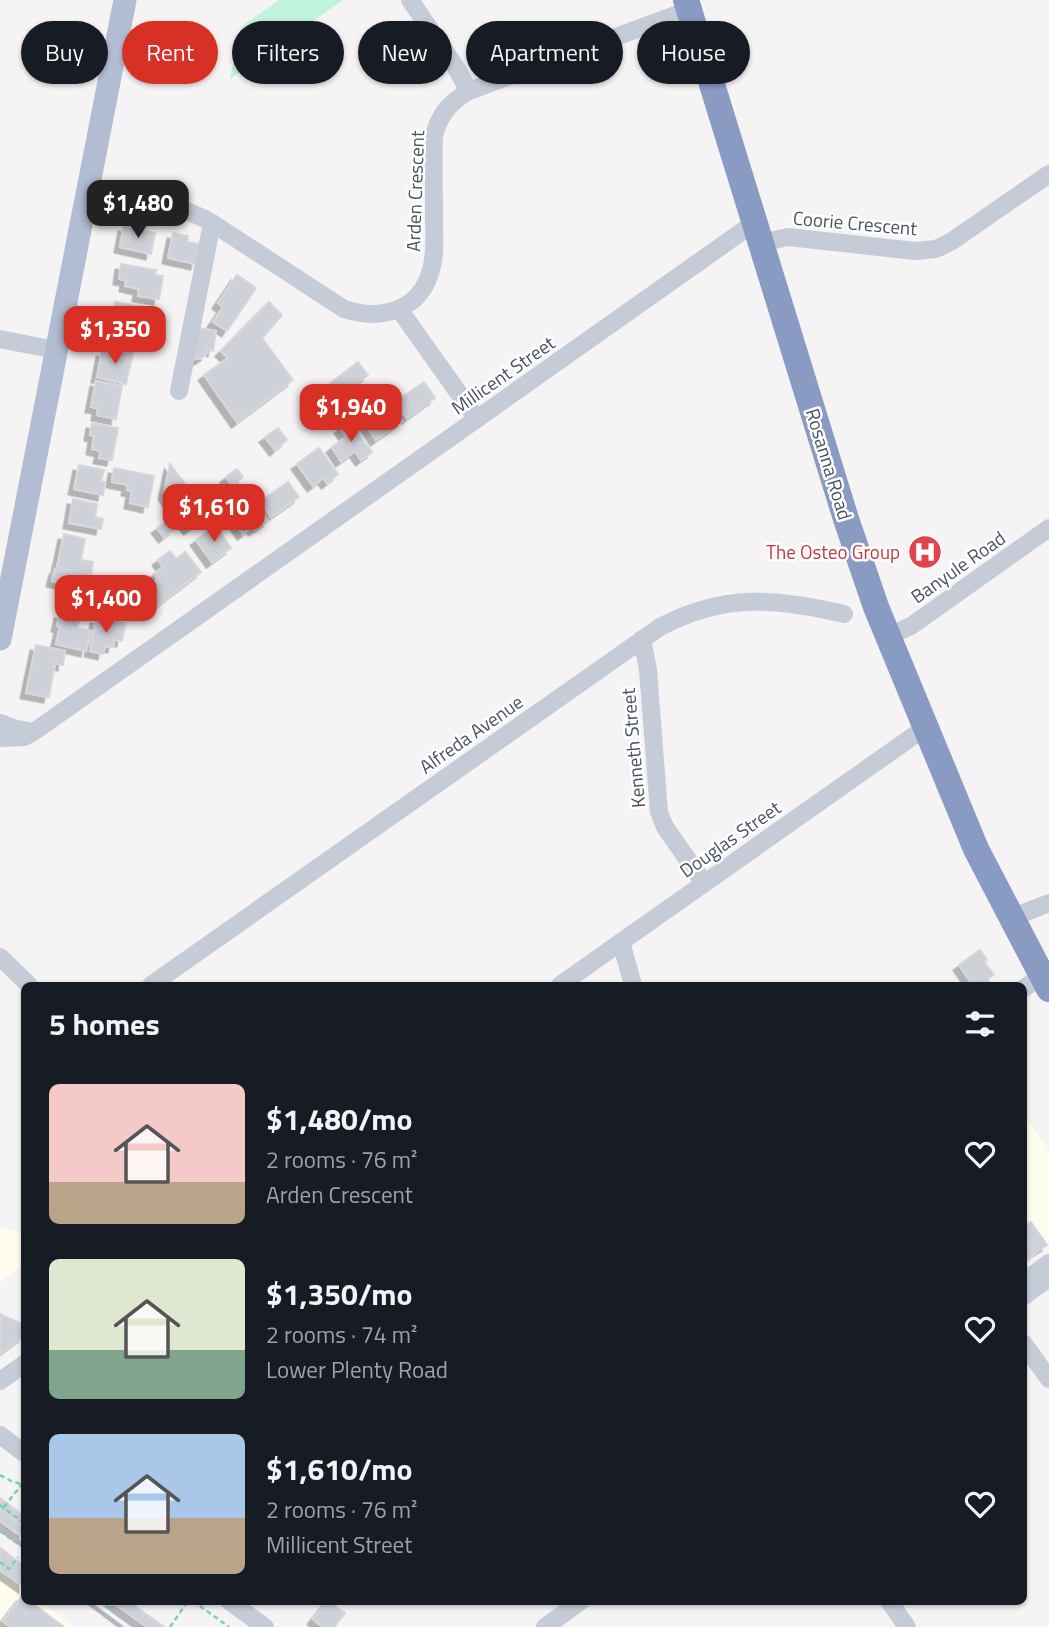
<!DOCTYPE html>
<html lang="en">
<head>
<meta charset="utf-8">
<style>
  :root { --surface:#171b24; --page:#20242c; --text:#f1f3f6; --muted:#9ea1a6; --accent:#d93025 }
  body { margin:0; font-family:"Titillium Web",sans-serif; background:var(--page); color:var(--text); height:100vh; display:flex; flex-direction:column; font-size:26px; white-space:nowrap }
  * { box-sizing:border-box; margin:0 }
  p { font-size:23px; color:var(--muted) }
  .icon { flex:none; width:38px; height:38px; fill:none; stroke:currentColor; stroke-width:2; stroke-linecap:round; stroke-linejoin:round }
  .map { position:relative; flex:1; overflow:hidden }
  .sheet { position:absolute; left:21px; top:982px; width:1006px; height:623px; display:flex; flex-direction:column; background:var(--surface); border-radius:10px; box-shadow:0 2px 5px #0004 }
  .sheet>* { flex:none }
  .hud { position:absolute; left:21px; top:21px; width:1008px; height:63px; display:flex; gap:14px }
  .price { position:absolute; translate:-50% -60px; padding:0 16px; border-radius:14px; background:var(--accent); color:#fff; font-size:23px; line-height:46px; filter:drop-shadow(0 2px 4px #0008) }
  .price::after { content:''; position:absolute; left:50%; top:42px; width:21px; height:16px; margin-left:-10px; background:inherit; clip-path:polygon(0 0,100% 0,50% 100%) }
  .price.on { background:#222; color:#fff }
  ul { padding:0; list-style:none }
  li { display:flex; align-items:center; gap:21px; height:175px; padding:0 28px }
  li span { display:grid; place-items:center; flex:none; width:196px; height:140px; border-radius:10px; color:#555 }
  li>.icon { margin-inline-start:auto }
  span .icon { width:84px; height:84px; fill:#fffc; stroke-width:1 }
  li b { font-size:30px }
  h2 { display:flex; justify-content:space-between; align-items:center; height:84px; padding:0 28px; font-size:30px }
  .tag { padding:0 24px; border-radius:32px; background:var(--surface); box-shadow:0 2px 5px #0004; font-size:24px; line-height:63px }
  .tag.on { background:var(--accent); color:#fff }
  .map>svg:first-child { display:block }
</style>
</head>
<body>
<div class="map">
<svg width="1049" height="1627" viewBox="0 0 1049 1627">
  <defs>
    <filter id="shadow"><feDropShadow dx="-5.5" dy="5.5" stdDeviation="0" flood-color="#0004"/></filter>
  </defs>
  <rect width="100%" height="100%" fill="#f5f3f3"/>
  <g fill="#fdfcee">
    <path d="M1027,1119L1049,1150V1243L1024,1261V1121Z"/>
    <path d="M0,1228L24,1232V1264L0,1282Z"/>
    <path d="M0,1571L24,1590V1601H40L76,1627H0Z"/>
  </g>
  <path fill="#c1f3dc" d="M279,0H343L230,79L241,27Z"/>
  <g fill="#cfd1d8" stroke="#d6d7de" stroke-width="2" filter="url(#shadow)">
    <path d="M124,226L155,233L151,254L120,247Z"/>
    <path d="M173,233L188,236L187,242L200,244L196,264L168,258Z"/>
    <path d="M121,264L156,270L155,275L163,276L159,299L138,296L139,289L125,286L126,280L119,279Z"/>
    <path d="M237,275L256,288L227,331L213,322L223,307L218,303Z"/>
    <path d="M115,302L153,309L148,336L110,329Z"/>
    <path d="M269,302L282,315L262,338L293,380L237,422L204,375L228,358L221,351Z"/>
    <path d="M199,328L216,331L213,351L207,349L206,355L200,359L192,358Z"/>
    <path d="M114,348L133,352L126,384L97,377L102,351L113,353Z"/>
    <path d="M358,362L368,375L341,395L332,382Z"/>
    <path d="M96,381L122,386L116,419L97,415L98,408L91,407Z"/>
    <path d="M424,382L435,398L407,418L395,402Z"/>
    <path d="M391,405L402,421L376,440L365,423Z"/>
    <path d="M349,421L372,452L361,460L355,451L341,461L332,447L346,437L340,428Z"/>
    <path d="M92,423L118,428L112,460L99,458L101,451L92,449L94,436L90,435Z"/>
    <path d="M278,428L287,440L275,450L265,437Z"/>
    <path d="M319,448L338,474L327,483L323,478L313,486L297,464Z"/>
    <path d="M170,464L189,489L170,503L164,494Z"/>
    <path d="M79,465L104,470L101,481L105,482L103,495L74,489Z"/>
    <path d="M114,468L154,476L148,507L130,503L132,491L127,490L128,485L112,482Z"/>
    <path d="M237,469L243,477L232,485L226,477Z"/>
    <path d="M288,482L299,497L271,517L261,501Z"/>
    <path d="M243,486L268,521L254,530L252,527L243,534L232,519L243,511L232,495Z"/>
    <path d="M192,496L207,516L189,529L174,509Z"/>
    <path d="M73,499L97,504L95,517L103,519L101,529L69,523Z"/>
    <path d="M167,521L174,529L164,537L157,528Z"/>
    <path d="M216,526L231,548L212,562L196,540Z"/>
    <path d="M64,534L85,539L81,560L93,562L91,574L57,567Z"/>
    <path d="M170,551L176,559L185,552L201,572L152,609L140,593L158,579L154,574L163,567L158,560Z"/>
    <path d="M55,569L86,576L83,589L99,592L95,607L62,600L65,584L52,581Z"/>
    <path d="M60,613L80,618L77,628L91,631L86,651L56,644L60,627L57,626Z"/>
    <path d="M96,618L125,623L122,641L114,640L113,647L105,646L103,654L90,651Z"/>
    <path d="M36,645L65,651L63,665L55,663L49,697L26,693Z"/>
    <path d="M980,950L987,960L984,961L994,975L987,979L989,982L985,985H973L959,965Z"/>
    <path d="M1031,1222L1047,1245L1036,1252L1024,1235V1227Z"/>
    <path d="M1024,1235L1036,1252L1025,1261L1024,1259Z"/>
    <path d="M0,1314L24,1325V1336L0,1353Z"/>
    <path d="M0,1498L24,1516V1538L0,1521Z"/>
    <path d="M0,1509L24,1527V1538L0,1521Z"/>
    <path d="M0,1548L24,1566V1577L0,1559Z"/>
    <path d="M0,1548L24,1566V1587L0,1570Z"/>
    <path d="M22,1596L24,1598V1601H29L64,1627H11L3,1621Z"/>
    <path d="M111,1601H128L164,1627H147Z"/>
    <path d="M327,1601L345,1613L334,1627H323L313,1619Z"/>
  </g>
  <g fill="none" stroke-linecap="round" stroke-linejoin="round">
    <g stroke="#76d3b5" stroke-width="2.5" stroke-dasharray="5 3.5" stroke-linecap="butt">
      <path d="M0,1475L11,1481L24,1485"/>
      <path d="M0,1505L24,1523"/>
      <path d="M4,1507L22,1484"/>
      <path d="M0,1531L24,1548"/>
      <path d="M0,1562L9,1569L18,1557"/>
      <path d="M99,1601L135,1627"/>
      <path d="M193,1601L229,1627"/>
      <path d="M170,1627L188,1601"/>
    </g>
    <g stroke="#c6ccd7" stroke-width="18">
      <path d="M410,0L455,66L469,91"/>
      <path d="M88,189C130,198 175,201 212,223L344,309C381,321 420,311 431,270C436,253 434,234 434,216C434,189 433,162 434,135C440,114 450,102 469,91L689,10"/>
      <path d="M761,243L788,237L915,251L936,249L952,241L1049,174"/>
      <path d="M399,309L477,419"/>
      <path d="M0,339L56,350"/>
      <path d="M179,391L212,223"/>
      <path d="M888,636L911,626L1049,528"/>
      <path d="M642,639L648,670L659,812L665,827L704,883"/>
      <path d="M0,723L13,728L28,731"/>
      <path d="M0,738L24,737L35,731L754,223"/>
      <path d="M1011,918L1049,903"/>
      <path d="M621,942L633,985"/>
      <path d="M0,957L29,985"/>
      <path d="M151,985L660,627C725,593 775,598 844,614"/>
      <path d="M560,985L926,727"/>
      <path d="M1024,988L1042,976"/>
      <path d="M1024,1281L1049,1263"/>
      <path d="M1024,1296L1049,1278"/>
      <path d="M1024,1344L1049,1379"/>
      <path d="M0,1381L24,1364"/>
      <path d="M0,1435L24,1453"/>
      <path d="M229,1601L265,1627"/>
      <path d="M889,1601L907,1627"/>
      <path d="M545,1627L581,1601"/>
    </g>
    <path stroke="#b2bcd2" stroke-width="23" d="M0,639L125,0"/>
    <path stroke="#899bc3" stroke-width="26" d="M686,0L846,519L876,607L976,849L1049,989"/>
    <g stroke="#b4b6bd" stroke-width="4.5">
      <path d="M0,1528L24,1546"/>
      <path d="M86,1601L121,1627"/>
      <path d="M115,1612L137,1627"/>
    </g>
  </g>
  <defs>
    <g id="hospital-disc" transform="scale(1.75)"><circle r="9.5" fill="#e0444e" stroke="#fff"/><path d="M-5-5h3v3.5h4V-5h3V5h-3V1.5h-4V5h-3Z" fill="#fff"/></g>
  </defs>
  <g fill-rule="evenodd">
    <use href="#hospital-disc" x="925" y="552"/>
  </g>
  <g text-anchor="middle" stroke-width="5" stroke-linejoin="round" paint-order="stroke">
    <g font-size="19" fill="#495262" stroke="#fff">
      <text transform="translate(415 191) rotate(-88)" y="7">Arden Crescent</text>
      <text transform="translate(855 223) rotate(5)" y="7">Coorie Crescent</text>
      <text transform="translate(503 375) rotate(-35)" y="7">Millicent Street</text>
      <text transform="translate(829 464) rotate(73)" y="7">Rosanna Road</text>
      <text transform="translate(958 567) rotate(-35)" y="7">Banyule Road</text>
      <text transform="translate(471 734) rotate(-35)" y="7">Alfreda Avenue</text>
      <text transform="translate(633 748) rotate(-95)" y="7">Kenneth Street</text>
      <text transform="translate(730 839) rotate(-35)" y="7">Douglas Street</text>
    </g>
    <g font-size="19" fill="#be3a42" stroke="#fff" text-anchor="end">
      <text x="900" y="559">The Osteo Group</text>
    </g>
  </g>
</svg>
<b class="price on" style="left:138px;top:240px">$1,480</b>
<b class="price" style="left:115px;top:366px">$1,350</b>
<b class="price" style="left:351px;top:444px">$1,940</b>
<b class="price" style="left:214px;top:544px">$1,610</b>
<b class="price" style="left:106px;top:635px">$1,400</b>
<div class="hud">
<a class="tag">Buy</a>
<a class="tag on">Rent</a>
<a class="tag">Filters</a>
<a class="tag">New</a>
<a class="tag">Apartment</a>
<a class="tag">House</a>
</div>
<section class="sheet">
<h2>5 homes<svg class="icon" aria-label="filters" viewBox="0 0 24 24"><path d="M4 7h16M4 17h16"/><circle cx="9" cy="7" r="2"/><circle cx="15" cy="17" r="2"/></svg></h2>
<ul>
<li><span style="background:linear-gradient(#f6c9c9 70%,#b9a48a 0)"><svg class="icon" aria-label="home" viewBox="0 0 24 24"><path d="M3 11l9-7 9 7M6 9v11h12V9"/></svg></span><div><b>$1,480/mo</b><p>2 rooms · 76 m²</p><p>Arden Crescent</p></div><svg class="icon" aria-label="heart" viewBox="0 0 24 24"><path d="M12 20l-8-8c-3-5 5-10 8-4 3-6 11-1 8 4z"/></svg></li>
<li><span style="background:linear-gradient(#dfe7d0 65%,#7fa58c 0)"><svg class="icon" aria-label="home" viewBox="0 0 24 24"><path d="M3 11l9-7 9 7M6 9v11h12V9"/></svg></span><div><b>$1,350/mo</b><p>2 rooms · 74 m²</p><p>Lower Plenty Road</p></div><svg class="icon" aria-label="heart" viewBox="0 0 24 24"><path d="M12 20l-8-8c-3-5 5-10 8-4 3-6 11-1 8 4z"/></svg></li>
<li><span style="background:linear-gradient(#a9c7e8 60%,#b9a48a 0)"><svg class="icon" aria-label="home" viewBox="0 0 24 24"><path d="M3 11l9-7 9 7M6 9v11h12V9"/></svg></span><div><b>$1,610/mo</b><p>2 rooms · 76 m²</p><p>Millicent Street</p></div><svg class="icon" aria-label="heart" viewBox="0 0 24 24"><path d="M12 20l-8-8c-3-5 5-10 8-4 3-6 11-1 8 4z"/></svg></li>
</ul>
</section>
</div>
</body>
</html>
